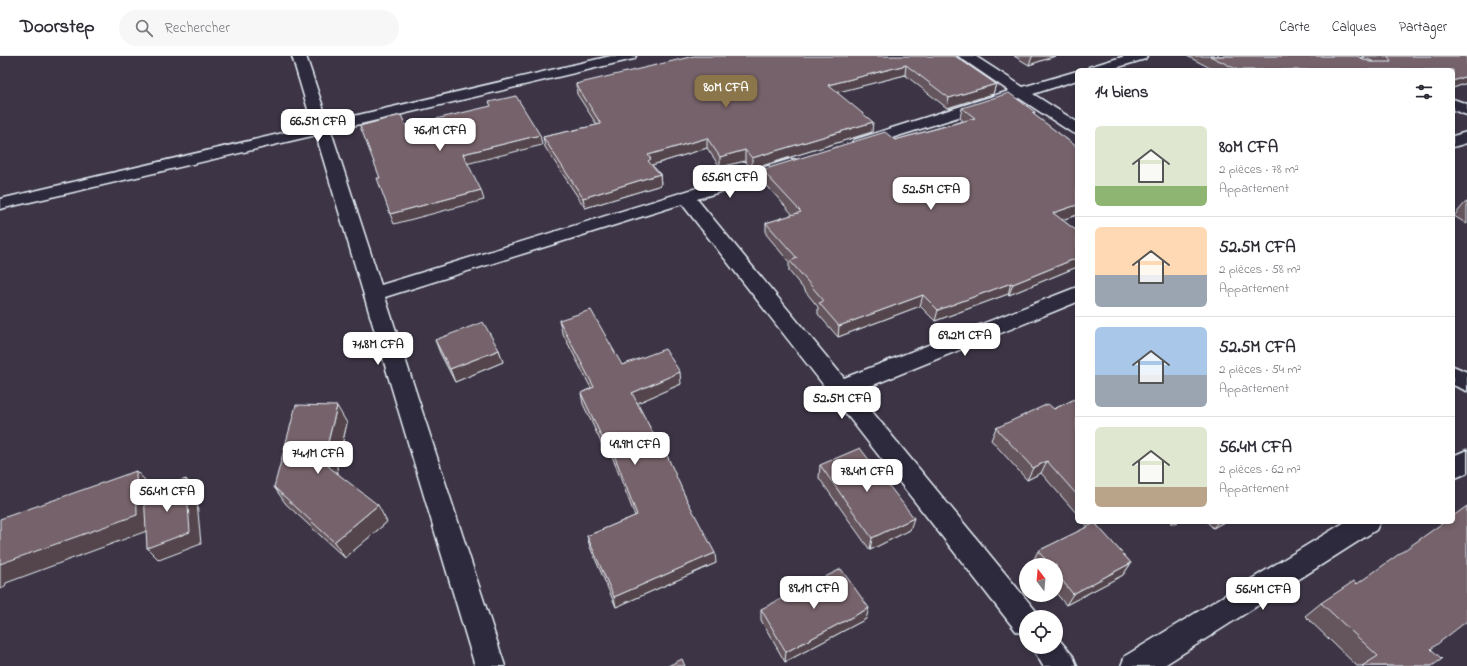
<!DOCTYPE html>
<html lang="fr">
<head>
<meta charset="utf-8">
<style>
  :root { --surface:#fff; --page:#f7f7f7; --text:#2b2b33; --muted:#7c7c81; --line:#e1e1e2; --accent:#8a764a }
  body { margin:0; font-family:"Indie Flower",sans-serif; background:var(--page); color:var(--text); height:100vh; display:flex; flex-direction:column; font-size:15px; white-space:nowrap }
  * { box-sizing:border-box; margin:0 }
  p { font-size:13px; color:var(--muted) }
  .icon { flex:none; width:22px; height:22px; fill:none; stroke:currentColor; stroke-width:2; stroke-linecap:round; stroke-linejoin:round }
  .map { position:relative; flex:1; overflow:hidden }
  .sheet { position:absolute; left:1075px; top:12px; width:380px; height:456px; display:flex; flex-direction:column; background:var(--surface); border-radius:6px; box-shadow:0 2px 6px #0003 }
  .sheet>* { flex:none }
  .needle { width:26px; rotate:344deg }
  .controls { position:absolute; left:1019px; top:502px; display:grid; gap:8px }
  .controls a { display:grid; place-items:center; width:44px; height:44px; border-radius:50%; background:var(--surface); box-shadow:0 2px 6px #0003; font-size:20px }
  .price { position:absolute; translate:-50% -34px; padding:0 9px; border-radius:8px; background:#fff; color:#222; font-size:13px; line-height:26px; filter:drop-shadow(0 1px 2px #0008) }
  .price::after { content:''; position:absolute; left:50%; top:24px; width:12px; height:9px; margin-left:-6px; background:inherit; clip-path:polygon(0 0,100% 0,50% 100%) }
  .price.selected { background:var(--accent); color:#fff }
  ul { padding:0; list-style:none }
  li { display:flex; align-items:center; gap:12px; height:100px; padding:0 20px }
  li+li { border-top:1px solid var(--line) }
  li span { display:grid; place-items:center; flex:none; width:112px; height:80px; border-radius:6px; color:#555 }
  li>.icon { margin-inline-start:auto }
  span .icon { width:48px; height:48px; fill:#fffc; stroke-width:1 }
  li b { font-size:17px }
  h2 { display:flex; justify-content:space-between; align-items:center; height:48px; padding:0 20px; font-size:17px }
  header { display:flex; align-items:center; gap:24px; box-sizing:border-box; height:56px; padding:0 20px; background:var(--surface); border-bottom:1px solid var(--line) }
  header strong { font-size:19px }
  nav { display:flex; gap:22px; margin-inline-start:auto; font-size:14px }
  .search { width:280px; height:36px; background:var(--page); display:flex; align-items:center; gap:10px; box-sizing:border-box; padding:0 14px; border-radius:22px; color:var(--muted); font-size:15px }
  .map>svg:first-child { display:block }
</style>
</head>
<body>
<header>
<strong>Doorstep</strong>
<div class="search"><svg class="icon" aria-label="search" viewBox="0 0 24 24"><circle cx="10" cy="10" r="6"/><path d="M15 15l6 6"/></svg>Rechercher</div>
<nav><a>Carte</a><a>Calques</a><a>Partager</a></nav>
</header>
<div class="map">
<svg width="1467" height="610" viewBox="0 0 1467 610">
  <rect width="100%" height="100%" fill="#3d3546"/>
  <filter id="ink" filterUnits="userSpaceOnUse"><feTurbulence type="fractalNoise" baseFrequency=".025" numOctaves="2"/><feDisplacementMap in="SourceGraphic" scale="8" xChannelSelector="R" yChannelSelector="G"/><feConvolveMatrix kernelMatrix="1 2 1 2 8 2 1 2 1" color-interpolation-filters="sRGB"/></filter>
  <g filter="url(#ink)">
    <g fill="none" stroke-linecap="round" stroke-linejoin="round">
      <g stroke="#e8f1f8" stroke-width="3">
        <g id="minor">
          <path d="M292,0H306L328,66L611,0H636L634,3L629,4L331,75L381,229L791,103L797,104L799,108L797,112L697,143L844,322L1077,231V246L856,336L1036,555L1039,561H1026V579L1016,575L682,148L385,241L505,610H475L316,79L0,153V143L313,70Z"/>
          <path d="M958,0H975L1023,31L1077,15V24L1033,38L1077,66V78L1071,76L1019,42L866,90L860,92L854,90L852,87L854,84L1009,35Z"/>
          <path d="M1125,0H1147L1145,3L1109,14H1087L1089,11Z"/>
          <path d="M1453,43L1467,48V59L1453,54Z"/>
          <path d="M1467,76V87L1453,91V80Z"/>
          <path d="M1453,310L1467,316V335L1453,329Z"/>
          <path d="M1467,394V417L1453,423V400Z"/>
          <path d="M1345,466H1380L1376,474L1163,610H1121L1125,600Z"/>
          <path d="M1056,580L1073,600L1077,610H1043L1032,591H1056Z"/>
        </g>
      </g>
      <use href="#minor" fill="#2f2a3d" fill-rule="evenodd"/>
    </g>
    <g fill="#65545c" stroke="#e8f1f8">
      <path d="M955,0L996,28L993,38L947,52L905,19L837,36L872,76L752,113L745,105L720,111L707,92L652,109L660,118L661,129L585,152L545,91L543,81L597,69L577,38L576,28Z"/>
      <path d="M1014,0H1055L1029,9Z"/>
      <path d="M1187,0H1357L1370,6H1374L1361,0H1467V27L1453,32V14H1214Z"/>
      <path d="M962,52L1035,56L1034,59L1077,91V159L1062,164L1077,175V211L1009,239L1008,238L935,265L920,250L838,281L818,258V251L789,215V206L766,178V167L793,159L762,124V114L895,84L963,65L960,62Z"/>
      <path d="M1467,146V168L1454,160L1465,147Z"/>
      <path d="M559,264L622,309L681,328L637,347L685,440L716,507L616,551L590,491L587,480L635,460L612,400L608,401L583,348L581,337L591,332L562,276Z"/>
      <path d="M435,284L499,294L503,306L455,326L440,297Z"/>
      <path d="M1077,342V458L1041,417L1027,424L991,384L996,372L1054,353Z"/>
      <path d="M347,367L337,411L338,418L387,466L345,502L286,448L274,431Z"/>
      <path d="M820,409L910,474L870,494L819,422Z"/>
      <path d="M1084,466H1102L1096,469L1131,507L1123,519L1066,549L1056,537V509H1034L1032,507L1038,495L1088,471Z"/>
      <path d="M1170,466H1178L1173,469Z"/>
      <path d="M1207,466H1224L1213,472Z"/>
      <path d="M1321,547L1431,593L1432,610H1357L1305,560Z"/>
      <path d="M761,553L866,563L785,606L761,564Z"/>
    </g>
    <g fill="#53454b" stroke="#e8f1f8">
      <path d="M1033,0H1055L1029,9L1032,1Z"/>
      <path d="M906,9L905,19L827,39L828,29Z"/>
      <path d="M1467,20V27L1453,32V25Z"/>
      <path d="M996,28L993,38L947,52L949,42Z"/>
      <path d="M873,66L872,76L752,113V102Z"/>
      <path d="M540,79L542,89L466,108L463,98Z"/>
      <path d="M707,82V92L652,109V114L649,115L648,99Z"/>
      <path d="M745,94V105L720,111V101Z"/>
      <path d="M660,118L661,129L585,152L583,142Z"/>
      <path d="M481,134L484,144L394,168L390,158Z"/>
      <path d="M1077,149V159L1049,168L1053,157Z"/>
      <path d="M1077,202V211L1009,239L1013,228Z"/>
      <path d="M1011,227L1008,238L935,265L938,254Z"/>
      <path d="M923,239L920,250L838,281L839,270Z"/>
      <path d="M499,294L503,306L455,326L450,313Z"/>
      <path d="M680,316L681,328L633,349L632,337Z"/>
      <path d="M337,350L347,367L337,411L339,427L329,411L326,394Z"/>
      <path d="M610,388L612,400L608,401L606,390Z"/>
      <path d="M1047,405L1041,417L1027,424L1033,412Z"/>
      <path d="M136,415L151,430L152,473L6,527L5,531L0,533V508Z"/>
      <path d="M186,423L196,435L201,488L159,504L147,492Z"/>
      <path d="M378,449L387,466L345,502L334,486Z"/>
      <path d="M914,462L910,474L870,494L872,482Z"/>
      <path d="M1093,466H1102L1089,472Z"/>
      <path d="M1218,466H1224L1213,472Z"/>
      <path d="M715,497L716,507L616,551L614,541Z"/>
      <path d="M1131,507L1123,519L1066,549L1073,538Z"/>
      <path d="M869,552L866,563L785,606L786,596Z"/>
    </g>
    <g fill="#76626b" stroke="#e8f1f8">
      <path d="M694,0H955L996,28L949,42L906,9L828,29L873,66L752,102L745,94L720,101L707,82L648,99L651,103L648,105L660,118L583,142L543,81L601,68L576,28Z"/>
      <path d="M1210,0H1357L1370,6H1391L1388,0H1467V20L1453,25V14H1238Z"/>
      <path d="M1009,37L1035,56L1032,57L1077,91V149L1053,157L1077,175V202L1013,228L1011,227L938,254L923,239L839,270L819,247L824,245L790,205L797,202L766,167L801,156L762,114L885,76L895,84L975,62L962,52Z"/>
      <path d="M516,40L540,79L463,98L481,134L390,158L377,122H380L360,70L401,59L406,70L491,50L489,46Z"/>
      <path d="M591,254L622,309L665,293L680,316L632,337L664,398L666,397L685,440L715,497L614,541L587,480L637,459L610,388L606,390L581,337L594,331L559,264Z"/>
      <path d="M483,266L499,294L450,313L435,284Z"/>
      <path d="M1077,342V439L1047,405L1033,412L996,372L1048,348L1054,353Z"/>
      <path d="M296,349L337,350L326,394L329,411L378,449L334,486L274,431Z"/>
      <path d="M860,392L914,462L872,482L820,409Z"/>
      <path d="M136,415L137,459L0,508V463Z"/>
      <path d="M186,423L190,476L147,492L144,437Z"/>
      <path d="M1467,450V565L1431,593L1442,603L1432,610H1362L1378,600L1321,547L1354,525L1357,528L1444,466H1453V460Z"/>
      <path d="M1095,467L1131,507L1073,538L1056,517V509H1050L1038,495Z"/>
      <path d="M841,513L869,552L786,596L761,553Z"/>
      <path d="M682,603L685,610H668Z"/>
    </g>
  </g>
</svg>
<div class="controls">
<a><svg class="needle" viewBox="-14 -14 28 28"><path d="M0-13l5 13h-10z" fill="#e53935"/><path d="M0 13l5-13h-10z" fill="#7c7c81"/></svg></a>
<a><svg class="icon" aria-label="locate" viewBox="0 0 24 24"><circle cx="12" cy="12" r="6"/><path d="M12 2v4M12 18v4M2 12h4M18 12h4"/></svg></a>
</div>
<b class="price selected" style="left:726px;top:53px">80M CFA</b>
<b class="price" style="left:318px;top:87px">66.5M CFA</b>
<b class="price" style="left:440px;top:96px">76.1M CFA</b>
<b class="price" style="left:730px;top:143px">65.6M CFA</b>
<b class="price" style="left:931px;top:155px">52.5M CFA</b>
<b class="price" style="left:965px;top:301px">69.2M CFA</b>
<b class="price" style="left:378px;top:310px">71.8M CFA</b>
<b class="price" style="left:842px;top:364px">52.5M CFA</b>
<b class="price" style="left:635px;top:410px">49.9M CFA</b>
<b class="price" style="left:318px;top:419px">74.1M CFA</b>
<b class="price" style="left:867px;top:437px">78.4M CFA</b>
<b class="price" style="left:167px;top:457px">56.4M CFA</b>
<b class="price" style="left:814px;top:554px">89.1M CFA</b>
<b class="price" style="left:1263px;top:555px">56.4M CFA</b>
<section class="sheet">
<h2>14 biens<svg class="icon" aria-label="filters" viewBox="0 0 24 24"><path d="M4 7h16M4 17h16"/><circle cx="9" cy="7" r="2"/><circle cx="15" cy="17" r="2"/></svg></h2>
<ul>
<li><span style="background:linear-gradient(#dfe7d0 75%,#8fb573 0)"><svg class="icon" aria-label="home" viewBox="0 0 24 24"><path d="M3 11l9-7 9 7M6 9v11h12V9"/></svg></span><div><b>80M CFA</b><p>2 pièces · 78 m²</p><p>Appartement</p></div></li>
<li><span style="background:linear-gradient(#ffd9b3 60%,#9aa5b1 0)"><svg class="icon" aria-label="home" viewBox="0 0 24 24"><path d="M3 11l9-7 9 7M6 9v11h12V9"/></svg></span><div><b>52.5M CFA</b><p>2 pièces · 58 m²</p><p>Appartement</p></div></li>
<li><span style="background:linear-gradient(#a9c7e8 60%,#9aa5b1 0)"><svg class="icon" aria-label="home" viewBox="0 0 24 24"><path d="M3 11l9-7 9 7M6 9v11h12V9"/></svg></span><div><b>52.5M CFA</b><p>2 pièces · 54 m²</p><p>Appartement</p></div></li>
<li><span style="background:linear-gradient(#dfe7d0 75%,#b9a48a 0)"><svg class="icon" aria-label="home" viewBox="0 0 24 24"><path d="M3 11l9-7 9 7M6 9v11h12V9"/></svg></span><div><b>56.4M CFA</b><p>2 pièces · 62 m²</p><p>Appartement</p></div></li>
</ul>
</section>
</div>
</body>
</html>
